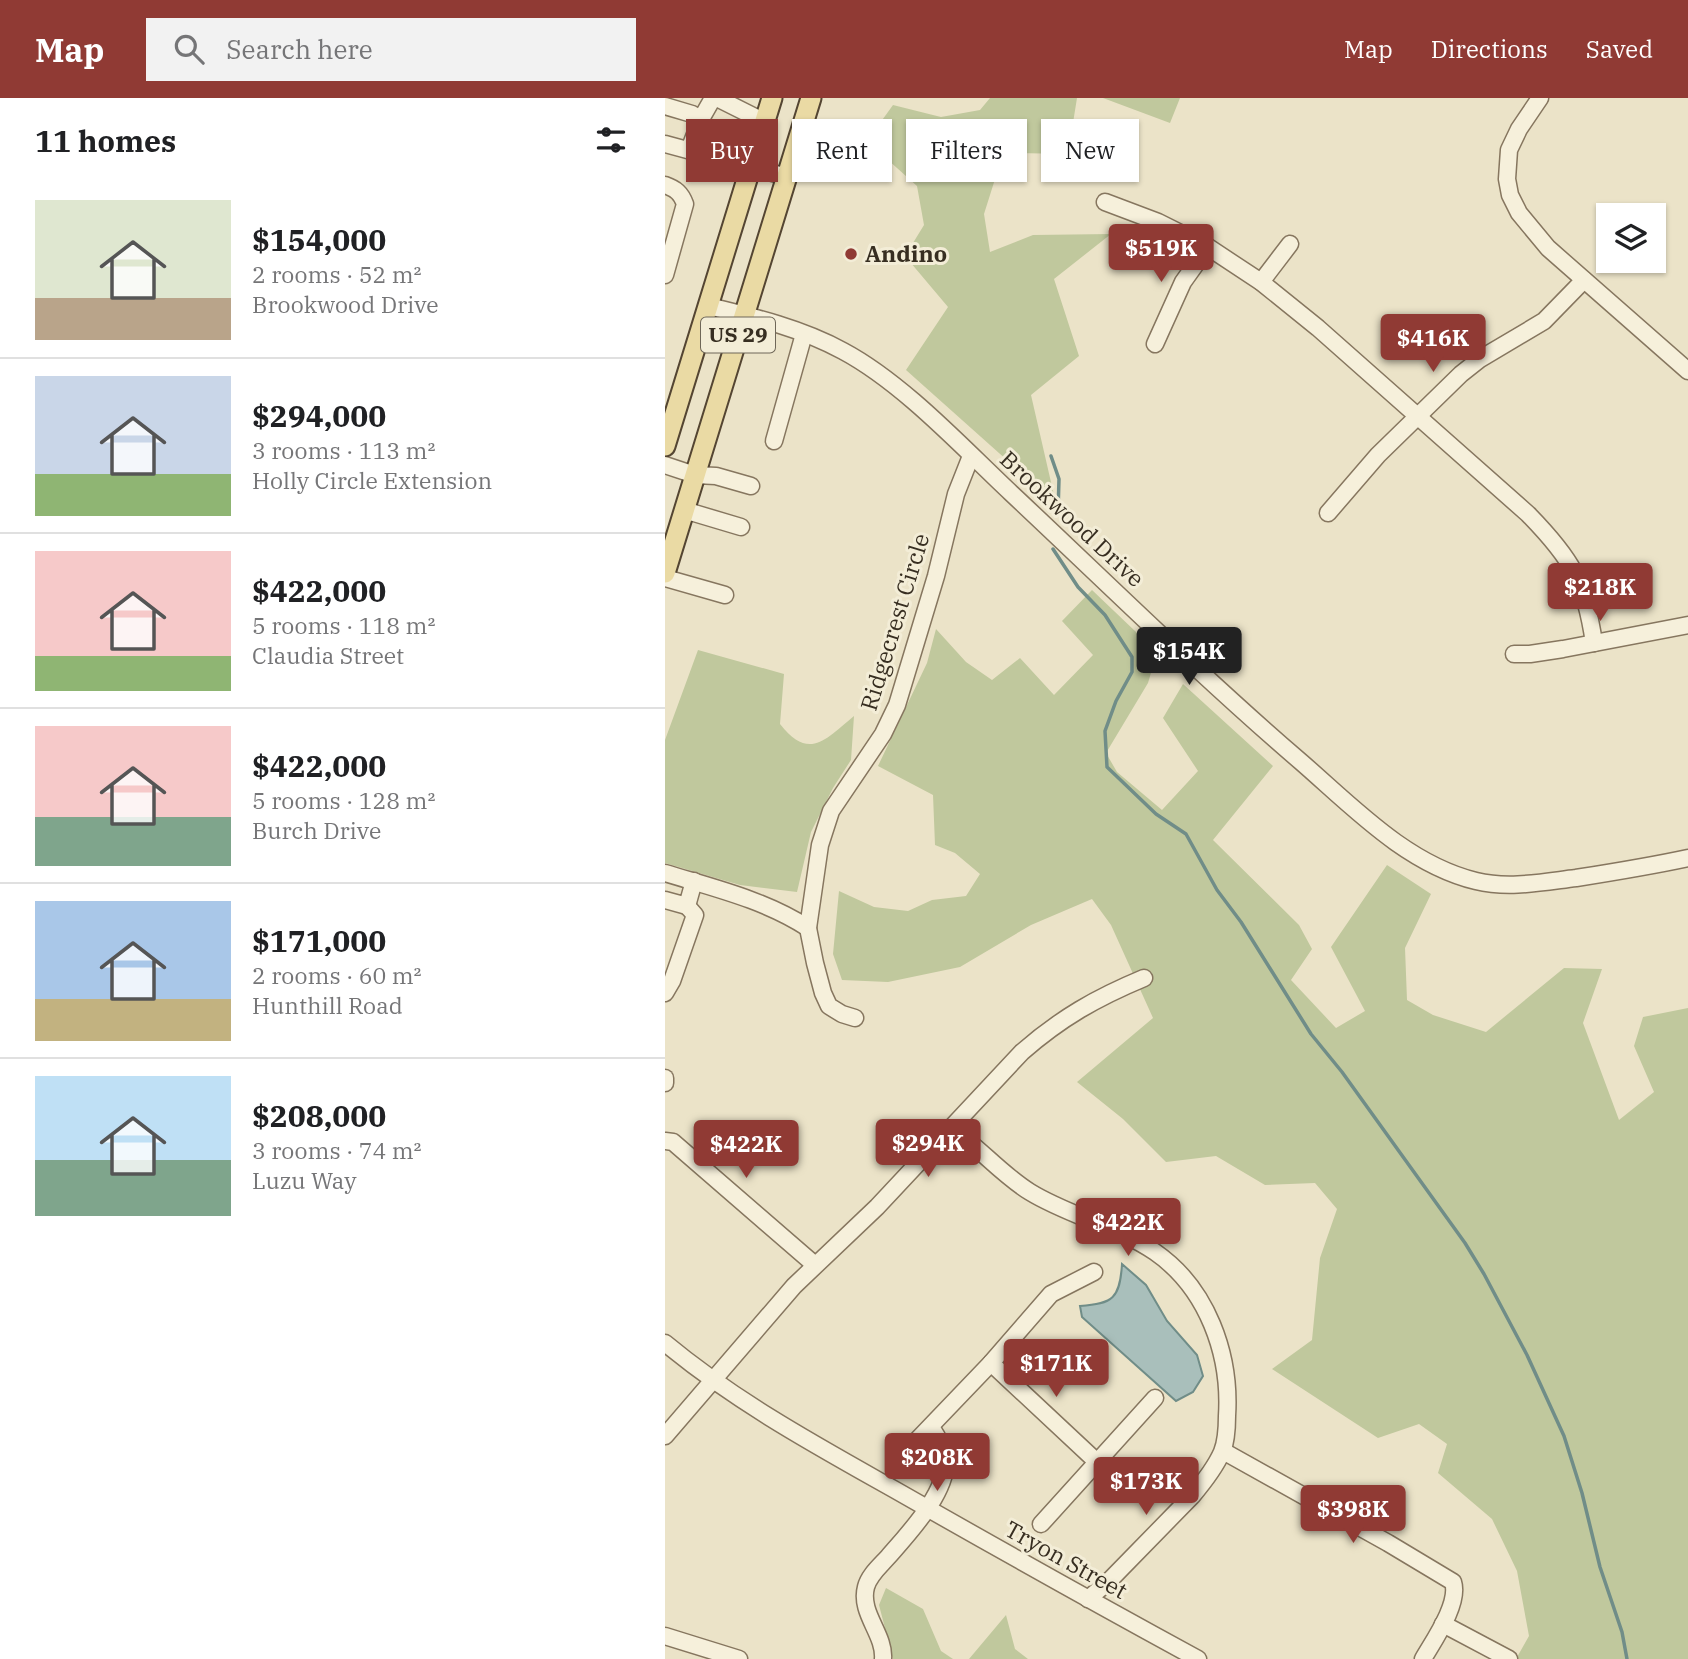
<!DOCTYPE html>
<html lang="en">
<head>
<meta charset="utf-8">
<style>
  :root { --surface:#fff; --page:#f2f2f2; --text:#202124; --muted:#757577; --line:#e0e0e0; --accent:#903a34 }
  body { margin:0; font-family:"IBM Plex Serif",serif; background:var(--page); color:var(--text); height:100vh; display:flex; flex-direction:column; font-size:26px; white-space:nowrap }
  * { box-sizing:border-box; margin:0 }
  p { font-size:23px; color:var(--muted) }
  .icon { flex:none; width:38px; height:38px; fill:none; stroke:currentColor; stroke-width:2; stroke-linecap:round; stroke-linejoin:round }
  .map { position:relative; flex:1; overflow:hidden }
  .sheet { display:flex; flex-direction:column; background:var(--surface); width:665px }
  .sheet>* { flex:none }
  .top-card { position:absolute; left:21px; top:21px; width:665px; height:63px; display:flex; gap:14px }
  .tools { position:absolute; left:931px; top:105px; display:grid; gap:14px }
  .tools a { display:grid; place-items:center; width:70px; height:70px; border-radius:0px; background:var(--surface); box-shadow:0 2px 5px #0004; font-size:35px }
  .price { position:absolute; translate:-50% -60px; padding:0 16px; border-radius:7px; background:var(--accent); color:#fff; font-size:23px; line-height:46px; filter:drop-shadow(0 2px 4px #0008) }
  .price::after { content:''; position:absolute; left:50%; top:42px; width:21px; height:16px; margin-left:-10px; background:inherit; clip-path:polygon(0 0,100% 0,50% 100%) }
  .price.on { background:#222; color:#fff }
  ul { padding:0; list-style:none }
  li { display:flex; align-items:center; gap:21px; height:175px; padding:0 35px }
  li+li { border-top:2px solid var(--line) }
  li span { display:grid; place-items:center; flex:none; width:196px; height:140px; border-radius:0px; color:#555 }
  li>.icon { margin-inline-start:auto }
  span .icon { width:84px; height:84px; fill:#fffc; stroke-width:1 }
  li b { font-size:30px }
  h2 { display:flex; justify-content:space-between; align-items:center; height:84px; padding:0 35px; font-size:30px }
  .tag { padding:0 24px; border-radius:0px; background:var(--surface); box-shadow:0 2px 5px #0004; font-size:24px; line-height:63px }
  .tag.on { background:var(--accent); color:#fff }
  header { display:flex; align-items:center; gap:42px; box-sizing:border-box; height:98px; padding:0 35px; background:var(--accent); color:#fff }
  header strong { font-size:33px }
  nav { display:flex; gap:38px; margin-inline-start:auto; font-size:24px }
  .search { width:490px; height:63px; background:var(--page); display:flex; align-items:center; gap:18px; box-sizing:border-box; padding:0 24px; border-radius:0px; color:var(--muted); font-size:26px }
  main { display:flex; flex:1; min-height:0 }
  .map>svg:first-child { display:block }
</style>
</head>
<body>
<header>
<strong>Map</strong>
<div class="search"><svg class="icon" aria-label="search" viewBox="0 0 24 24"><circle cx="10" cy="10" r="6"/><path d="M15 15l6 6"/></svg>Search here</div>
<nav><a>Map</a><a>Directions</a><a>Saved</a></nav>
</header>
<main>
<section class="sheet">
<h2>11 homes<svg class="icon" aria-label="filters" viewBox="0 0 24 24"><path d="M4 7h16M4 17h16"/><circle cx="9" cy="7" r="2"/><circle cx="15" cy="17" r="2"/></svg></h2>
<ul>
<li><span style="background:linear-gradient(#dfe7d0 70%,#b9a48a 0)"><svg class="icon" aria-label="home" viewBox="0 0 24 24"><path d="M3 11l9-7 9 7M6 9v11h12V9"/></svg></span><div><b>$154,000</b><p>2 rooms · 52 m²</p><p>Brookwood Drive</p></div></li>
<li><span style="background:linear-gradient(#c9d6e8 70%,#8fb573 0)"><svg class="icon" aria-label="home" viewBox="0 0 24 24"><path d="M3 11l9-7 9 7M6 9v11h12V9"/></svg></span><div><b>$294,000</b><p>3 rooms · 113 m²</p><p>Holly Circle Extension</p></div></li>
<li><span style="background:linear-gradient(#f6c9c9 75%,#8fb573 0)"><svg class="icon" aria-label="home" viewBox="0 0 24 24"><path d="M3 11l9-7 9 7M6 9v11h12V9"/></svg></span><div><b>$422,000</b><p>5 rooms · 118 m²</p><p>Claudia Street</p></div></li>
<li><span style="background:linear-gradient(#f6c9c9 65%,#7fa58c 0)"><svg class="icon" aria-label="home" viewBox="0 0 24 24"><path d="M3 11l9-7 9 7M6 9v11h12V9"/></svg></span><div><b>$422,000</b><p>5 rooms · 128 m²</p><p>Burch Drive</p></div></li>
<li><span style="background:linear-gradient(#a9c7e8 70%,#c2b280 0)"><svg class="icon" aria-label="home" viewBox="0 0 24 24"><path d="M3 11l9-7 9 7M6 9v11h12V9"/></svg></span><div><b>$171,000</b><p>2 rooms · 60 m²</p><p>Hunthill Road</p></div></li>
<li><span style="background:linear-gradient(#bfe0f5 60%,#7fa58c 0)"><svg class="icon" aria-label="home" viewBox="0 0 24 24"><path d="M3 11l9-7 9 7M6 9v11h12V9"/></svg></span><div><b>$208,000</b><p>3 rooms · 74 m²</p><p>Luzu Way</p></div></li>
</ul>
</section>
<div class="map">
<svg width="1023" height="1561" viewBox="0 0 1023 1561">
  <rect width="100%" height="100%" fill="#ebe3c8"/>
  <g fill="#c0c89d">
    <path d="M325,0H515L505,25L438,0H412L403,56L349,55L331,78L319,116L325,154L368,137L446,136L389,181L414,258L366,297L391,406L241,272L283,209L240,158L259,127L252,88L202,43L228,7L276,19L315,12Z"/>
    <path d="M427,492L492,554L483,585L441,655L452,674L497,712L533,673L498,620L518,586L608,668L548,742L634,827L647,851L626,882L671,930L700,913L666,849L722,767L766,796L740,850L742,902L768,917L821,934L899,870L937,871L918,925L954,1022L989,994L969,948L978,919L1023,910V1561H851L864,1538L852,1473L827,1421L773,1375L782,1346L754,1326L713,1340L607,1271L647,1242L655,1160L672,1111L650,1085L600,1087L551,1058L501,1064L458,1021L412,984L488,920L446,827L427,801L366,827L295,869L223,884L177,882L168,856L174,793L209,809L243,813L267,802L301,798L315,776L290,755L270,747L268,697L213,668L262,565L271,531L301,564L327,582L355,560L389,597L428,557L397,523Z"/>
    <path d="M33,552L119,576L115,626C144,663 160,642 189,618L186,662L168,690L146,734L132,794L75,787L0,765V642Z"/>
    <path d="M221,1490L258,1511L276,1553L288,1561H228L214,1507Z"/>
    <path d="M341,1517L350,1551L363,1561H304Z"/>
  </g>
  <path fill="#a9bfbb" stroke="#708d88" stroke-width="2" d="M457,1166L481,1187L502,1223L532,1257L538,1278L528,1294L511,1303L417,1219L415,1208C448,1206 455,1200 457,1166Z"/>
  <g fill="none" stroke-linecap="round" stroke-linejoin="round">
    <g stroke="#708d88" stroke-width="3.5">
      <path d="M386,358L394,381L393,415"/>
      <path d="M388,451L413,489L440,517L467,559V574L451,603L440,633L442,669L491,716L521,736L552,792L576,824L646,936L677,974L800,1145L819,1176L862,1257L899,1338L917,1395L935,1469L957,1534L962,1561"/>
    </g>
    <g stroke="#86765f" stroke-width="19">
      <g id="minor">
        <path d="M52,0L100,24"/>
        <path d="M875,0L854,31L844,52L842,81L845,97L854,115L883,150L1023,273"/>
        <path d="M0,8L27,16L36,21"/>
        <path d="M0,46L122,79"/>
        <path d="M24,52L36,21L48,0"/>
        <path d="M0,87C11,91 16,95 20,106L0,177"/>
        <path d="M440,104L493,124L543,149L596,184L653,230L863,416C907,461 920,483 929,545"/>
        <path d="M596,184L625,146"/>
        <path d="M43,208C89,219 136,230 178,253C238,285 297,349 346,395C442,485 535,577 635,663C687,708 741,766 811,783C844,791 878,784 911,780C949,774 986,768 1023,760"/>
        <path d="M490,246L518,184L543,149"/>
        <path d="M109,343L139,236"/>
        <path d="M0,367L30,377L51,378L86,388"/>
        <path d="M19,412L76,429"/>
        <path d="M663,415L713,357L796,276L815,261L879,223L919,182"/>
        <path d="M0,480L60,497"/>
        <path d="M849,556H865L898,551L1023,527"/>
        <path d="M0,775C49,790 100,802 143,830"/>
        <path d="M0,802L22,808L29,783"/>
        <path d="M0,895L7,883L30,817L22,808"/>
        <path d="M190,920L177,916L164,908L158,895L150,865L143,830L155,747L166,713L218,636L232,607L271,478L291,396L306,358"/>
        <path d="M0,980V985"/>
        <path d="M286,1030C314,1049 336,1076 365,1094C404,1118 452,1128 490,1154C542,1190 566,1256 562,1318C562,1329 561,1344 557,1354C550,1370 538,1385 527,1398L444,1483L423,1501"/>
        <path d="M0,1043L8,1044L150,1167"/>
        <path d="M0,1245C71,1304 152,1348 232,1393C332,1450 432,1506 533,1561"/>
        <path d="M326,1265L432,1364"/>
        <path d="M0,1338L129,1188L212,1109L357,954C396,920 431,900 479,880"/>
        <path d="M558,1353L723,1445L788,1484C795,1505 769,1542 758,1561"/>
        <path d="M234,1361L326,1265L386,1196L429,1174"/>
        <path d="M376,1426L490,1300"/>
        <path d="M778,1526L844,1561"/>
        <path d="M0,1538L74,1561"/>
        <path d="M218,1561C220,1536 194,1515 201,1489C204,1477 215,1468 223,1459C243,1436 286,1391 280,1358C278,1348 272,1338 266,1329"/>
      </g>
    </g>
    <g stroke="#544532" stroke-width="23">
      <g id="major">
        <path d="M0,348L107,0"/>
        <path d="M0,475L146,0"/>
      </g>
    </g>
    <use href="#minor" stroke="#f6f0db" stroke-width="16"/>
    <use href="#major" stroke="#eadaa4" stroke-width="19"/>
  </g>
  <circle fill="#903a34" stroke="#f3edd7" stroke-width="2.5" cx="186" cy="156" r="7"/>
  <g text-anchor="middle" stroke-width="6" stroke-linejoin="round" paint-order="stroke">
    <rect fill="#f3edd7" stroke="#6f6758" stroke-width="2" x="36" y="219.5" width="74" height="35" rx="5"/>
    <g font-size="21" font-weight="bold" fill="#372e21">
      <text x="73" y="244">US 29</text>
    </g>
    <g font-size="23" font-weight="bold" fill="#372e21" stroke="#f3edd7" text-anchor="start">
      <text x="200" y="164">Andino</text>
    </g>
    <g font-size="23" fill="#372e21" stroke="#f3edd7">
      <text transform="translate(407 421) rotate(43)" y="8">Brookwood Drive</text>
      <text transform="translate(230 524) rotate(-73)" y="8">Ridgecrest Circle</text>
      <text transform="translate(401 1462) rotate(29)" y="8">Tryon Street</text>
    </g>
  </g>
</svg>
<div class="tools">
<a><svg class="icon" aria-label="layers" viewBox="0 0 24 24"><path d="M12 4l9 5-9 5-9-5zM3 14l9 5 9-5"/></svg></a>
</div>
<b class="price" style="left:496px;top:186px">$519K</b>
<b class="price" style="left:768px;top:276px">$416K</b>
<b class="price" style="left:935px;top:525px">$218K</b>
<b class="price on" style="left:524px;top:589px">$154K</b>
<b class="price" style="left:263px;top:1081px">$294K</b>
<b class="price" style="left:81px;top:1082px">$422K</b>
<b class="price" style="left:463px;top:1160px">$422K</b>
<b class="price" style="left:391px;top:1301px">$171K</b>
<b class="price" style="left:272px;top:1395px">$208K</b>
<b class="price" style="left:481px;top:1419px">$173K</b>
<b class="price" style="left:688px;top:1447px">$398K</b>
<div class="top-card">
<a class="tag on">Buy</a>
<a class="tag">Rent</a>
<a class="tag">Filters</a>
<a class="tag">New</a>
</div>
</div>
</main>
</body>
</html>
